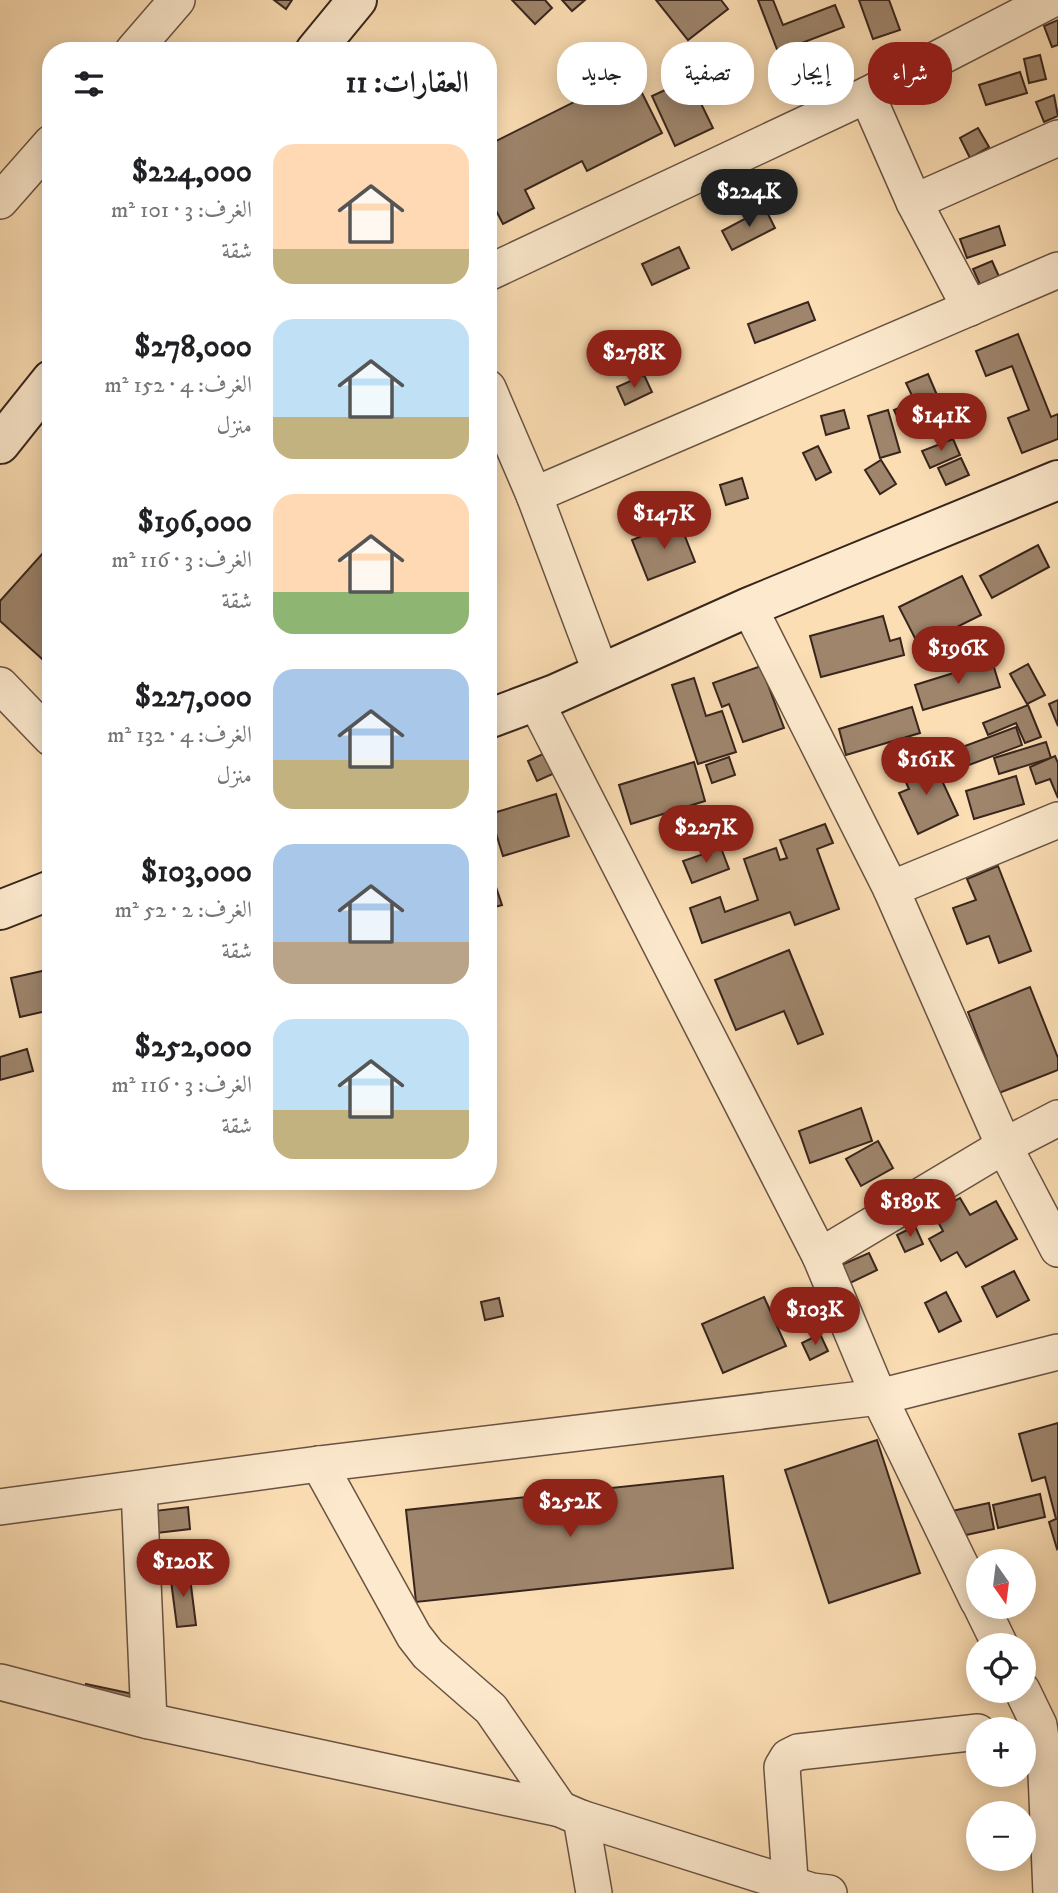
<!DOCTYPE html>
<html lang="ar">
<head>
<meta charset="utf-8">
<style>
  :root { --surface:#fff; --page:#f6f6f6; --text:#202124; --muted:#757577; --accent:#8f2418 }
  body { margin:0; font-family:"IM FELL DW Pica",Amiri,serif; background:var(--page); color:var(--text); direction:rtl; height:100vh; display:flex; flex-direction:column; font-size:26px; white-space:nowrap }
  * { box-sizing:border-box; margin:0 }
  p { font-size:23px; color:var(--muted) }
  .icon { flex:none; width:38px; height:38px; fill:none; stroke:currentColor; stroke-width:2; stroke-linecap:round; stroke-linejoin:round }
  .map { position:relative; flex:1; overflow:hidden; direction:ltr }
  .details { position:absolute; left:42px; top:42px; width:455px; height:1148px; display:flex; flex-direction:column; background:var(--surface); border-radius:28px; box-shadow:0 4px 18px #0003; direction:rtl }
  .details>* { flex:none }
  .guide { position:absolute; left:518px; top:42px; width:434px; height:63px; direction:rtl; display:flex; gap:14px }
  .needle { width:46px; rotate:166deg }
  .buttons { position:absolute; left:966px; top:1549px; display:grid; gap:14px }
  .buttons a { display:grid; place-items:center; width:70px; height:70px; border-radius:50%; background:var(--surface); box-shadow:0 4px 18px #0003; font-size:35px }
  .price { position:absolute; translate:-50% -60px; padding:0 16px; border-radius:24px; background:var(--accent); color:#fff; font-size:23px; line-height:46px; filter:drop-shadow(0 2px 4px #0008) }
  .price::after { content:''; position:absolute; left:50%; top:42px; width:21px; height:16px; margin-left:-10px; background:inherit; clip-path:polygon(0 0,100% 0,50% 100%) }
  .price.on { background:#222; color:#fff }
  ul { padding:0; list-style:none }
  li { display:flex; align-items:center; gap:21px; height:175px; padding:0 28px }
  li span { display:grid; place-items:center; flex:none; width:196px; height:140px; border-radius:21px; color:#555 }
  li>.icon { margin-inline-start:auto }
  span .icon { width:84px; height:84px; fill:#fffc; stroke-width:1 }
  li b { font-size:30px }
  h2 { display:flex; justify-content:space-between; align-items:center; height:84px; padding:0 28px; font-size:30px }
  .chip { padding:0 24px; border-radius:28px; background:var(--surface); box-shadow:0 4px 18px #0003; font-size:24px; line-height:63px }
  .chip.on { background:var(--accent); color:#fff }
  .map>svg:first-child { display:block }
</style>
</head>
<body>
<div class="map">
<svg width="1058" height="1893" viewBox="0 0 1058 1893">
  <rect width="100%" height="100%" fill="#fcdeb4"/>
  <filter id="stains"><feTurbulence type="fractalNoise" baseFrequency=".00286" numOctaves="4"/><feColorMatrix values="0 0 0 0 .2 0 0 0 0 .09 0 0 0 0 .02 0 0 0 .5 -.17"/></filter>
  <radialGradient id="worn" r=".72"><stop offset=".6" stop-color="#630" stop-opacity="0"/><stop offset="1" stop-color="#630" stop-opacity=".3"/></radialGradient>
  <g fill="#9e856c" stroke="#38251d" stroke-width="2">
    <path d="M274,0H292L286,9Z"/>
    <path d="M512,0H545L552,8L535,24Z"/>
    <path d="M562,0H585L572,11Z"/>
    <path d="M656,0H721L728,9L688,40Z"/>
    <path d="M758,0H773L783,25L835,5L844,27L778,52Z"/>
    <path d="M859,0H889L900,30L873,39Z"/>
    <path d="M1058,20V45L1052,47L1044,26Z"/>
    <path d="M1040,55L1046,79L1029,83L1024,59Z"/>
    <path d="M1020,72L1027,93L986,105L979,85Z"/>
    <path d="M632,73L662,133L587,171L582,161L525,190L534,208L503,224L488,195V145Z"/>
    <path d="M689,79L713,128L675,146L652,96Z"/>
    <path d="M1054,95L1058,116L1044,122L1036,102Z"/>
    <path d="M978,128L989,147L970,158L960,138Z"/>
    <path d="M765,208L775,228L732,250L722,231Z"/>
    <path d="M999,226L1005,245L967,258L960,239Z"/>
    <path d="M679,247L689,268L652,285L642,264Z"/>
    <path d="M992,261L1001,281L982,289L973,269Z"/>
    <path d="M808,302L815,320L755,343L748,324Z"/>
    <path d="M1018,334L1051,417L1058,414V439L1022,453L1008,418L1029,410L1012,366L986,376L976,351Z"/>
    <path d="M928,374L937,395L916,404L906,383Z"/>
    <path d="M644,375L652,392L625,405L617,387Z"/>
    <path d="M913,402L919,416L901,425L894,410Z"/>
    <path d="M844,410L849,428L826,435L821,416Z"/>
    <path d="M888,410L900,452L880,458L868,416Z"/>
    <path d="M953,439L960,455L930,468L922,451Z"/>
    <path d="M818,446L831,472L816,480L803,453Z"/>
    <path d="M961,458L969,475L946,485L938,468Z"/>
    <path d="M881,460L896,484L880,494L865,470Z"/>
    <path d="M742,478L748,498L726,505L720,485Z"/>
    <path d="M679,521L695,562L648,580L632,540Z"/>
    <path d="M51,544V667L0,621V601Z"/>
    <path d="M1038,545L1049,567L992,598L980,576Z"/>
    <path d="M962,576L981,615L919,646L899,607Z"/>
    <path d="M883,616L890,641L900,638L904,655L821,677L810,636Z"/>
    <path d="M992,661L1000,687L923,710L915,685Z"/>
    <path d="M1028,664L1045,695L1027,704L1010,674Z"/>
    <path d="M761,666L784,728L743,742L729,704L722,707L713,683Z"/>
    <path d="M694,678L706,716L722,711L736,752L698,764L672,685Z"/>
    <path d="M1058,700V726L1049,704Z"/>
    <path d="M1028,705L1041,737L1025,743L1016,723L988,735L983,723Z"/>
    <path d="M912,707L920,733L846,755L839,729Z"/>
    <path d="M1016,727L1022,745L953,771L946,753Z"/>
    <path d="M1046,742L1051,758L999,774L994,758Z"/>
    <path d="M547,752L557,772L537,781L528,761Z"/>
    <path d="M1055,756L1058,763V798L1050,779L1036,784L1030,767Z"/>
    <path d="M729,757L735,775L712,783L706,765Z"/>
    <path d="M931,757L958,815L918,834L899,793L909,789L901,771Z"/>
    <path d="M694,762L705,801L631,824L619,785Z"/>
    <path d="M1016,776L1024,804L974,819L966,791Z"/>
    <path d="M556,794L569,836L503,856L490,814Z"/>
    <path d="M825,824L833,843L817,849L839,909L795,925L790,912L702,943L690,908L720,897L725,912L758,900L744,859L776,848L780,860L787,858L780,840Z"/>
    <path d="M721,848L729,869L692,883L683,861Z"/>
    <path d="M488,863L502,905L488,909Z"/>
    <path d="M998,866L1031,951L999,963L989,936L967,944L953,908L976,900L967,879Z"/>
    <path d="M789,950L823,1034L798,1044L784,1011L736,1030L715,980Z"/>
    <path d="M51,969V1010L20,1017L11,978Z"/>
    <path d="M1030,987L1058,1058V1070L999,1093L968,1012Z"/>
    <path d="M27,1049L33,1071L0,1080V1057Z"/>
    <path d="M861,1108L872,1141L810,1163L799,1131Z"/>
    <path d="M878,1141L893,1168L861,1186L846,1159Z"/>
    <path d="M960,1198L970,1215L996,1201L1017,1239L966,1267L957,1252L941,1261L929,1239L943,1231L933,1213Z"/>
    <path d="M915,1226L923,1244L905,1252L897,1235Z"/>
    <path d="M869,1253L877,1270L848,1284L839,1266Z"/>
    <path d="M1014,1271L1029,1300L997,1317L982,1287Z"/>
    <path d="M946,1292L961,1321L939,1332L925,1303Z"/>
    <path d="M800,1296L812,1320L796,1328L783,1305Z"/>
    <path d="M764,1297L786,1346L723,1373L702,1324Z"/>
    <path d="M499,1298L503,1316L485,1320L481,1302Z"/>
    <path d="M820,1334L828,1351L810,1360L802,1343Z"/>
    <path d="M1058,1423V1548L1057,1549L1049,1522L1056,1519L1045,1477L1032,1481L1019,1434Z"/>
    <path d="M877,1440L920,1573L829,1603L785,1470Z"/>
    <path d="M723,1476L733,1568L416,1602L406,1510Z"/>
    <path d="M1040,1494L1045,1517L998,1528L993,1505Z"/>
    <path d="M989,1503L994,1529L952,1538L947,1512Z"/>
    <path d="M188,1507L190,1529L157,1533L154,1511Z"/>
    <path d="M189,1570L196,1625L177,1627L170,1573Z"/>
    <path d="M86,1684L138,1695L134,1712L82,1700Z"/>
  </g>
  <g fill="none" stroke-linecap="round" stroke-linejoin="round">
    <g stroke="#695343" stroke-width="38">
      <g id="minor">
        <path d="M133,51L177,0"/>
        <path d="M867,95L914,202L970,308"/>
        <path d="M0,201L51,143"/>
        <path d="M914,202L1058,138"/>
        <path d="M488,273L867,95L1051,0"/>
        <path d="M488,388L534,495L601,673"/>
        <path d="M534,495L1058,270"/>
        <path d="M749,607L891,889L1004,1146L1058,1249"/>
        <path d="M0,685L51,738"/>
        <path d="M535,700L820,1256L879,1397L978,1601"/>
        <path d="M891,889L1058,820"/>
        <path d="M820,1256L1004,1146L1058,1118"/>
        <path d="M319,1464L414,1636L428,1654L491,1709L560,1809"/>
        <path d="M139,1489L149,1721"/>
        <path d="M0,1507L319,1464L879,1397L1058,1352"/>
        <path d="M981,1606L1000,1645"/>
        <path d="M0,1682L149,1721L560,1809L581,1818L594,1893"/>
        <path d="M1022,1690L1039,1725L1046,1773L1051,1893"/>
        <path d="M581,1818L812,1891L829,1893"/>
        <path d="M791,1893L782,1767L788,1757L798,1752L978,1732"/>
      </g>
    </g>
    <g stroke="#38251d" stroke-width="42">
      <g id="secondary">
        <path d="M315,51L357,0"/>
        <path d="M0,444L51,380"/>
        <path d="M488,719L555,694L749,607L1058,480"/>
        <path d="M0,910L51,890"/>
      </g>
    </g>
    <use href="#minor" stroke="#fdeace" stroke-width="35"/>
    <use href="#secondary" stroke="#fdeace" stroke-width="38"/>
  </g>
  <rect width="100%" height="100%" filter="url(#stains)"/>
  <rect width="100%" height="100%" fill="url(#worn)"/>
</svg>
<div class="buttons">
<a><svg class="needle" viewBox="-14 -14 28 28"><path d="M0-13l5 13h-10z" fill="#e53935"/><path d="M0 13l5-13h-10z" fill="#757577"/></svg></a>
<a><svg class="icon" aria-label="locate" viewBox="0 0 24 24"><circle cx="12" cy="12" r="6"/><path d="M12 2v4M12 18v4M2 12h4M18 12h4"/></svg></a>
<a>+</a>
<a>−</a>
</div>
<b class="price on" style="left:749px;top:229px">$224K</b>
<b class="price" style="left:634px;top:390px">$278K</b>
<b class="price" style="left:941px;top:453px">$141K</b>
<b class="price" style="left:664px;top:551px">$147K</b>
<b class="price" style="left:958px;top:686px">$196K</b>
<b class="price" style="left:926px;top:797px">$161K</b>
<b class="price" style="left:706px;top:865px">$227K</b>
<b class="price" style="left:910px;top:1239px">$189K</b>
<b class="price" style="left:815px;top:1347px">$103K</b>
<b class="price" style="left:570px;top:1539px">$252K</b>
<b class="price" style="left:183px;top:1599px">$120K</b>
<div class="guide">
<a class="chip on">شراء</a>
<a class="chip">إيجار</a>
<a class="chip">تصفية</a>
<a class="chip">جديد</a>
</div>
<section class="details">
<h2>العقارات: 11<svg class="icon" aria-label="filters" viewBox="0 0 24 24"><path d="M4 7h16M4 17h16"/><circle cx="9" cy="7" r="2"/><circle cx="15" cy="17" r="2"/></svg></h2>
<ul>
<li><span style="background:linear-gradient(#ffd9b3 75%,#c2b280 0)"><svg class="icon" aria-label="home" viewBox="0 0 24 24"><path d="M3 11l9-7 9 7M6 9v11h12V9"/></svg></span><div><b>$224,000</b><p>الغرف: 3 · 101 m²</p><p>شقة</p></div></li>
<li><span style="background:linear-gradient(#bfe0f5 70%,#c2b280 0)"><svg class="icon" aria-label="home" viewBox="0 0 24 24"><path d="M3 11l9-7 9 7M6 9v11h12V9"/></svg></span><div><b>$278,000</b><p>الغرف: 4 · 152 m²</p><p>منزل</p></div></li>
<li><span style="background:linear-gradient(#ffd9b3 70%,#8fb573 0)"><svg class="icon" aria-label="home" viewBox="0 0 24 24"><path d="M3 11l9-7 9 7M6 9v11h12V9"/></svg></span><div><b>$196,000</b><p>الغرف: 3 · 116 m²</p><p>شقة</p></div></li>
<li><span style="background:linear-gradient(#a9c7e8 65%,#c2b280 0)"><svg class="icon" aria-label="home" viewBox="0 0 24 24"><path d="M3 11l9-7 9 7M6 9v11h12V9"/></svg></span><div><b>$227,000</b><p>الغرف: 4 · 132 m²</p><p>منزل</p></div></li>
<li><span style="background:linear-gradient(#a9c7e8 70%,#b9a48a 0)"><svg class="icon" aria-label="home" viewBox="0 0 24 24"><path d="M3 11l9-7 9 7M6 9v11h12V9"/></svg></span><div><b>$103,000</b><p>الغرف: 2 · 52 m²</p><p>شقة</p></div></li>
<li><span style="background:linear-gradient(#bfe0f5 65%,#c2b280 0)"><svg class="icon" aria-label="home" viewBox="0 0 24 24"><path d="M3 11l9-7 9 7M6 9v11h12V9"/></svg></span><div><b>$252,000</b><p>الغرف: 3 · 116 m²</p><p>شقة</p></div></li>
</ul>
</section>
</div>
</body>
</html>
